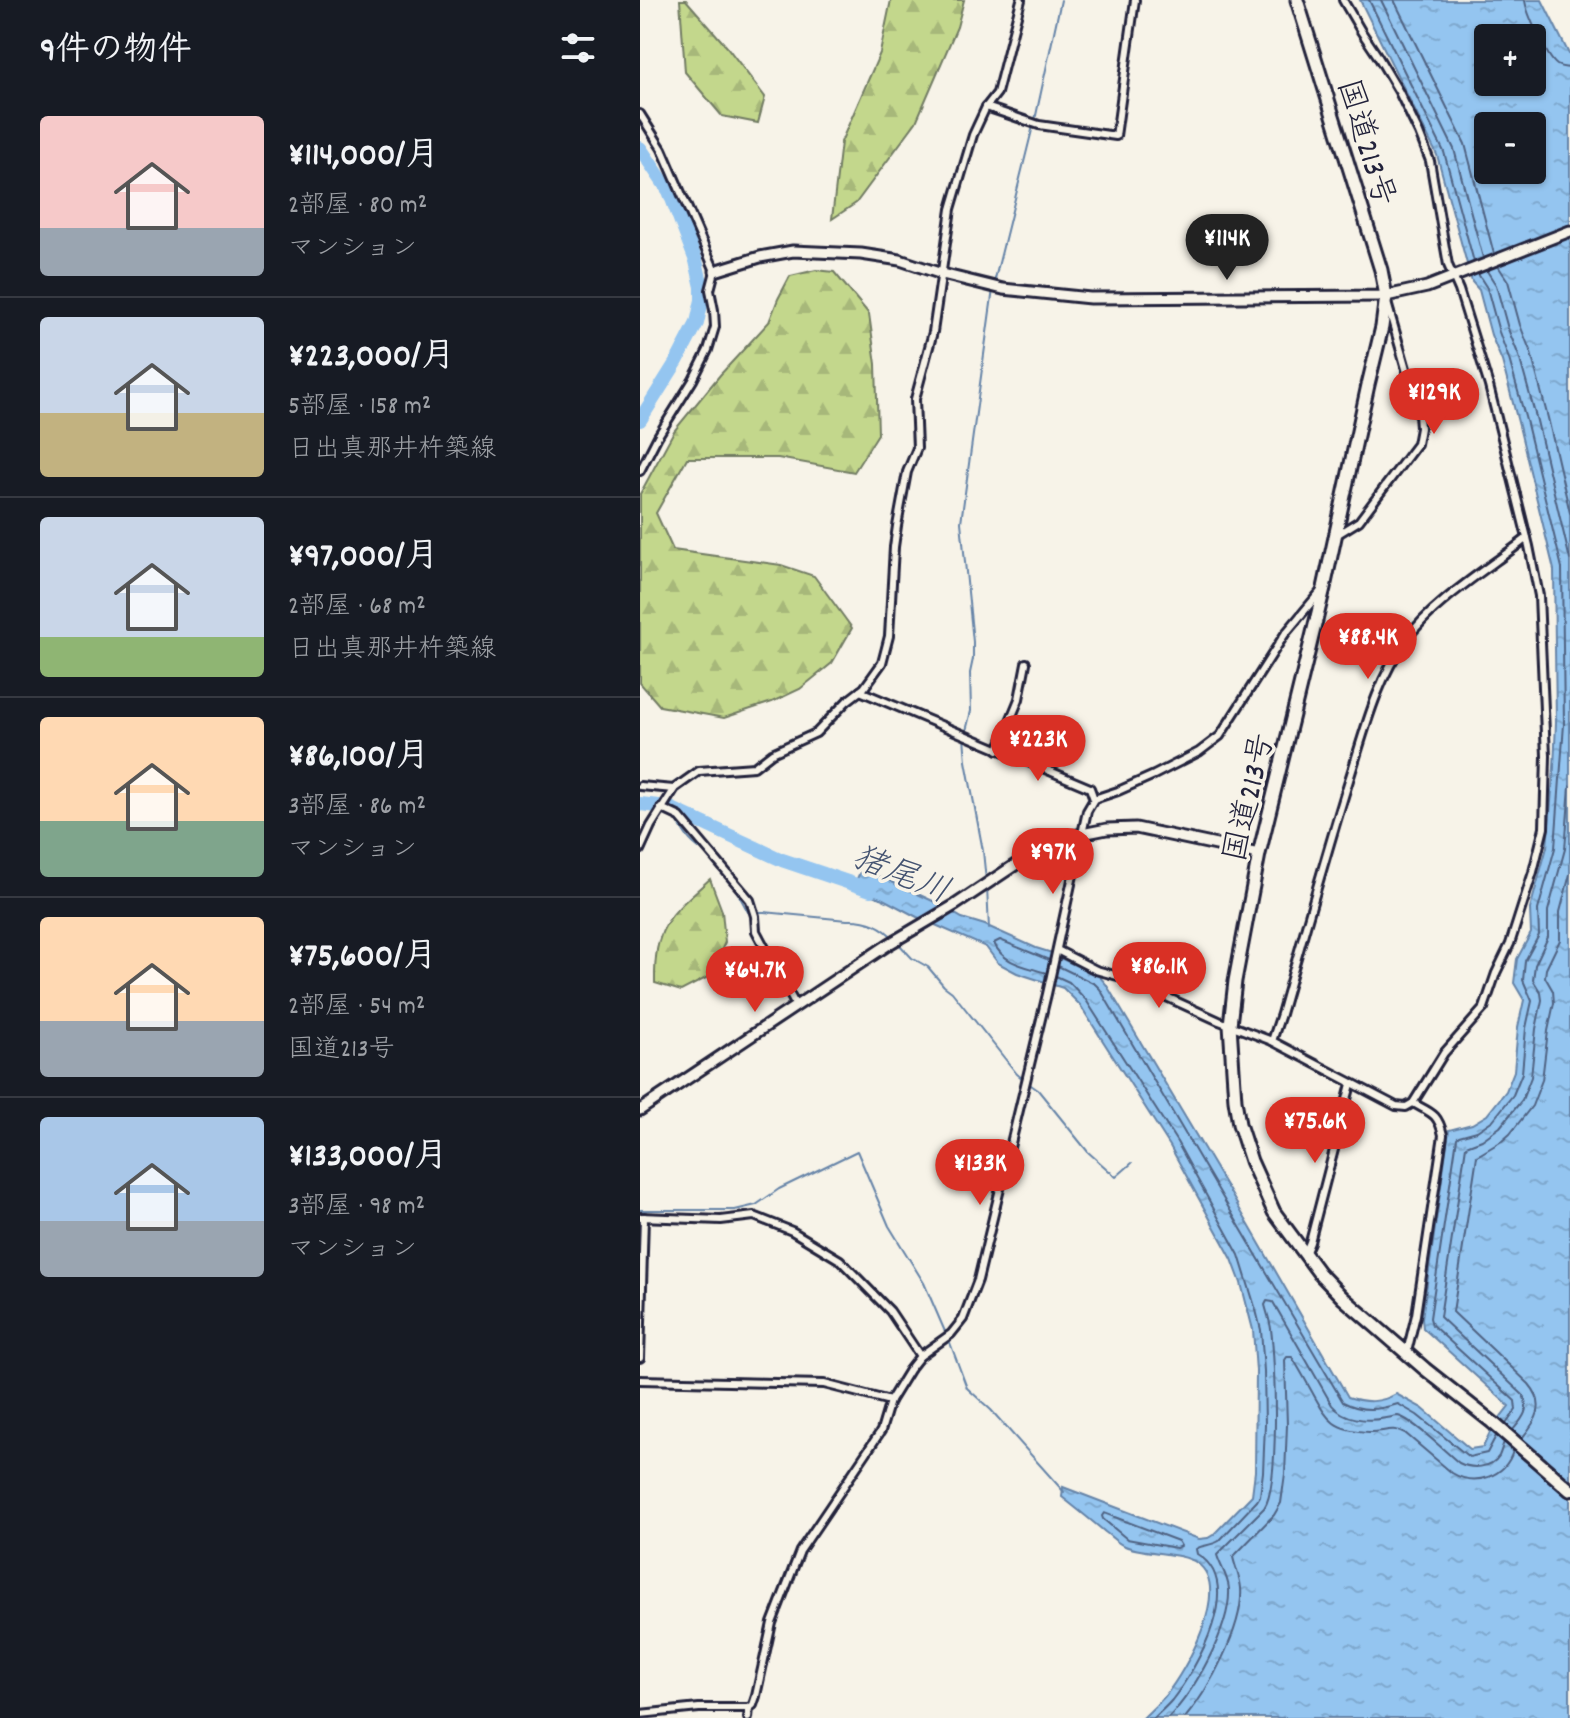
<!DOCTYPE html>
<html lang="ja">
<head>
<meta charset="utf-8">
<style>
  :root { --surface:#171b24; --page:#20242c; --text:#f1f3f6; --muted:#9ea1a6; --line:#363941; --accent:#d93025 }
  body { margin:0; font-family:Dekko,"Klee One",sans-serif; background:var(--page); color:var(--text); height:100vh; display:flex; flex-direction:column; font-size:30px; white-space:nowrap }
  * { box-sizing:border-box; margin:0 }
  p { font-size:26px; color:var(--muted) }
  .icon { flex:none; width:44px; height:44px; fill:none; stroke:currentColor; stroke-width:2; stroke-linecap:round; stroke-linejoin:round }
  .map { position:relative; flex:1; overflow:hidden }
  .drawer { display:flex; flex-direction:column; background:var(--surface); width:640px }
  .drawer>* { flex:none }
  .fabs { position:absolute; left:834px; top:24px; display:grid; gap:16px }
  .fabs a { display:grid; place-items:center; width:72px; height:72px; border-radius:8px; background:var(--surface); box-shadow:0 2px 6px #0004; font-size:40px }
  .price { position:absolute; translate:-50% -68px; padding:0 18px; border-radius:28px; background:var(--accent); color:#fff; font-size:26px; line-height:52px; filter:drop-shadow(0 2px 4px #0008) }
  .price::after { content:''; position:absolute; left:50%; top:48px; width:24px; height:18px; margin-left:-12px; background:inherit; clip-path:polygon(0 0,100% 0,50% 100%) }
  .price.on { background:#222; color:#fff }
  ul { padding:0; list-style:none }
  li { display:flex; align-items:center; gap:24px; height:200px; padding:0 40px }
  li+li { border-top:2px solid var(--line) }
  li span { display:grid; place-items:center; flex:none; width:224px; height:160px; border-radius:8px; color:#555 }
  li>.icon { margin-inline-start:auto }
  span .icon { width:96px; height:96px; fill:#fffc; stroke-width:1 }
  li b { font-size:34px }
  h2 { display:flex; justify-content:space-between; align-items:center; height:96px; padding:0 40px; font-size:34px }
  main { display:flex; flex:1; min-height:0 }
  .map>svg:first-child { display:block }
</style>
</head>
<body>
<main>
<section class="drawer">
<h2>9件の物件<svg class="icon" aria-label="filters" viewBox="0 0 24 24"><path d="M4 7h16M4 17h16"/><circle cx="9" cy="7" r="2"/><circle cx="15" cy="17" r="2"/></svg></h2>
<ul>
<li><span style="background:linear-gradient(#f6c9c9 70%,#9aa5b1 0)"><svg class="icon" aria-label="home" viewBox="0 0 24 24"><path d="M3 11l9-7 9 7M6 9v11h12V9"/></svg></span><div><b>¥114,000/月</b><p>2部屋 · 80 m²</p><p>マンション</p></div></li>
<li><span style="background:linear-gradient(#c9d6e8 60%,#c2b280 0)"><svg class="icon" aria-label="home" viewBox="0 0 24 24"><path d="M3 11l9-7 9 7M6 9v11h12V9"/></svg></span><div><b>¥223,000/月</b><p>5部屋 · 158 m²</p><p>日出真那井杵築線</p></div></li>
<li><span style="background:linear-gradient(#c9d6e8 75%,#8fb573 0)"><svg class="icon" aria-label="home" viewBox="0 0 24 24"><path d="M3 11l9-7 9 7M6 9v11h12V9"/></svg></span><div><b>¥97,000/月</b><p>2部屋 · 68 m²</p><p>日出真那井杵築線</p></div></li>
<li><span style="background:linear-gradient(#ffd9b3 65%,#7fa58c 0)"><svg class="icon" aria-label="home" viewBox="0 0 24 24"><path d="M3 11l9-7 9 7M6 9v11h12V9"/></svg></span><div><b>¥86,100/月</b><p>3部屋 · 86 m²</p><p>マンション</p></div></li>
<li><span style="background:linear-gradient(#ffd9b3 65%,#9aa5b1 0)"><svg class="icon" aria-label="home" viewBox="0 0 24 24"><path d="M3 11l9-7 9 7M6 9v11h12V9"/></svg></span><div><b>¥75,600/月</b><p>2部屋 · 54 m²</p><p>国道213号</p></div></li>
<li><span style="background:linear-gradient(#a9c7e8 65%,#9aa5b1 0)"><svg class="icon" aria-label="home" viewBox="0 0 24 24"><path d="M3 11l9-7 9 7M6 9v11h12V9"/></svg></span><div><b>¥133,000/月</b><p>3部屋 · 98 m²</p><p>マンション</p></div></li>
</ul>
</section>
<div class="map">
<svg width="930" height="1718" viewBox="0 0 930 1718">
  <defs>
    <pattern id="forest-firs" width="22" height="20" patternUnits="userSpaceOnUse" patternTransform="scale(2)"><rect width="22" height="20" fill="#c3d78c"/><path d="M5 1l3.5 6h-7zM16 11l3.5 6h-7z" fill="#a7b87a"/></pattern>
    <pattern id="water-ripples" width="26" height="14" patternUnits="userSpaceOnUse" patternTransform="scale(2)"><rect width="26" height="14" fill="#94c5f0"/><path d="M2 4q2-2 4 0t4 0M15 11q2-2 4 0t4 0" fill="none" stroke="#7fa9cf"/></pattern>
  </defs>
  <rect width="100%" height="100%" fill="#f7f3e8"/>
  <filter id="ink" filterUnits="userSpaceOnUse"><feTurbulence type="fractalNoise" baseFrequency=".0125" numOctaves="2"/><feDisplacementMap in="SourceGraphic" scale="16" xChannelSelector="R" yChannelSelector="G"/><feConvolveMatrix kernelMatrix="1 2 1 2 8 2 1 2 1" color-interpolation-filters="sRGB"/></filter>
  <g filter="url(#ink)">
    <g fill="url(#forest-firs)" stroke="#727c64" stroke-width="2">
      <path d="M40,0H46L87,47L125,97L118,123L82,116L45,72Z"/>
      <path d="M251,0H324L317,27L276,122L216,203L192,219L201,142L240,53Z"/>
      <path d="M176,270L194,272L229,314L236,364L238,434L214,472L138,458H47L16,513L33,550L141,565L174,576L212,628L192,663L160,689L132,702L84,718L20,706L0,683V494L34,431L80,375L129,322L138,299L150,276Z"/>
      <path d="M70,879L82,911L85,942L70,976L41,991L15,983C14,926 29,915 70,879Z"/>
    </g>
    <path fill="url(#water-ripples)" stroke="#6684a8" stroke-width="2" fill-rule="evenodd" d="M720,0H902L930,56V1718H503C510,1711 518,1704 525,1696C545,1672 593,1588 557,1563C542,1552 503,1554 485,1546C478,1544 471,1536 465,1532C451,1520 437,1509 422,1497L423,1487L559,1539L568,1538L573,1535L612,1495L615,1471L616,1371L613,1330L601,1283L592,1259L530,1146L440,1005L423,988L377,973L358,963L346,947L277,917L243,899L213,888L220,872L243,878L295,902L322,918L345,925L396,948L419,955L422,959L460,977L466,984L591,1194L708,1397C726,1403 740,1403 756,1394L782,1408L830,1449L843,1447L852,1428L869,1406L783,1328L782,1318L809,1130L832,1124L847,1115L866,1091L874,1071L878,1027L884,1000L874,983L877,959L891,933L890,909L907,847L914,768L916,723L914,570L879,426L862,361L851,335L839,290L832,282L797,155ZM848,38H892V82H848ZM848,126H892V170H848Z"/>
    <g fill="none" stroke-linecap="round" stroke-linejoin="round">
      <g stroke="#506383" stroke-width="2">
        <path d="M729,0L804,152L834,262"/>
        <path d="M741,0L814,149L843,258"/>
        <path d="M754,0L825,144L854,254"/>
        <path d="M885,0C886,12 907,58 917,65C922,68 924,67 930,68"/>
        <path d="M858,266L868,281L880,325L891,353L908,418L930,513"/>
        <path d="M847,271L856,285L868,329L879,356L897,421L930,560"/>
        <path d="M838,274L847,288L859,332L869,359L887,424L922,568L924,724L915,848L898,910L899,935L885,961L883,980L892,1001L886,1028L882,1073L873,1095L853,1120L837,1131L819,1136L817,1138L790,1318L792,1325L875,1401L876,1410L866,1424"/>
        <path d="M418,966L455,984L460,989L703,1402C722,1412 738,1410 758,1404L777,1415L829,1457L847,1453L856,1436"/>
        <path d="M406,973C386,966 363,964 354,943L360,940L409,960"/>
        <path d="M416,976L429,982L446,1000L537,1142L599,1255L616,1310L621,1330L624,1371L625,1425L623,1472L620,1496L617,1501L579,1541C571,1546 561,1545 556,1549L557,1554C606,1583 557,1668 532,1700C527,1706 520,1712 514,1718"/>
        <path d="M873,1430C882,1419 891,1410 883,1395L800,1317L826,1146L842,1140L860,1127L882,1100L891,1077L896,1029L902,1000L901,993L893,980L895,965L908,937V911L925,849L930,786"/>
        <path d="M882,1438C897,1420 907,1405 889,1384L813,1312L837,1156L862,1141L870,1134L892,1106L902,1080L908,1031L914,1003L913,991L905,977L906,969L920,940V912L930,874"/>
        <path d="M464,1513L538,1541L541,1546L536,1548L487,1539L463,1519L462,1516Z"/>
        <path d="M528,1718C554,1692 591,1627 589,1589C588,1576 580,1566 577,1555L624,1508C640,1486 635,1360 631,1329C630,1321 627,1313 625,1305L627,1301L633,1302L692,1405C704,1420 728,1422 746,1418C748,1418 756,1416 758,1416C771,1418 807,1453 819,1463C831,1469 851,1469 859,1456C861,1452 862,1447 864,1442"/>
        <path d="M545,1718C569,1690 604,1625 601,1588C600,1577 595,1567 593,1557L634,1515L641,1503L645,1474L647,1425L645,1360L647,1357H652C659,1368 665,1379 671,1390C688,1420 691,1430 729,1432C742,1433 752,1426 765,1433L812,1473C835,1487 865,1477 873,1451"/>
      </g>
      <g stroke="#6684a8" stroke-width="2">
        <path d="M395,120L421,0"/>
        <path d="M354,283L393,126"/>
        <path d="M326,731L331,711L330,673L333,659V642L321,522L353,289"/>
        <path d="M324,737L326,761L343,851L346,881"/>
        <path d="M37,819C46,838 52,844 69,855"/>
        <path d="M93,884L108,912H124L207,920C226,919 241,924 254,939"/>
        <path d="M347,887L349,929"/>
        <path d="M259,944L272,958L288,967L304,986L312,992L377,1074L383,1079"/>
        <path d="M388,1083L398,1090L448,1152L476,1177L492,1163"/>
        <path d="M0,1210H95L116,1205L139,1189L217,1151L249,1226L284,1283L306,1334"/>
        <path d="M309,1340L327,1388L351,1410L424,1492"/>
      </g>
      <g stroke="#94c5f0" stroke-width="14">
        <path d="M0,148L29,191L56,261L62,287V300L57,323L37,361L0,420"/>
        <path d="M0,804L28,807L142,860L231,890"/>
      </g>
      <g stroke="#22223b" stroke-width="12">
        <g id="street">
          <path d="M346,107L399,125L476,136L495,0"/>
          <path d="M0,114L22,149L75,271L70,290L74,310L75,327L68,350L53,380L18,436L0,471"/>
          <path d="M698,534L719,521L777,444L780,428L779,414L748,306"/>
          <path d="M220,691L450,788L454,799"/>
          <path d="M358,750L379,699L386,663"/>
          <path d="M0,786L34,789"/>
          <path d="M21,808L40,817L110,900L115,916L116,931L156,1006"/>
          <path d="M0,850L11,826L35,788L59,771L114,767L132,753L176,733L207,701L224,688L242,663L249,636L254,547L257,526L267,472L277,448L275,399L293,332L311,209L333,135L346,107L357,93L381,0"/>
          <path d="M417,950L456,970L485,978L579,1021L632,1041L756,1106L766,1107L773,1103L804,1053L844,1008L856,973L870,944L893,872L904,828L906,756L899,596L889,546L849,386L819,290L808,265L790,161L779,133L759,92L737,55L721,31L703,0"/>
          <path d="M632,1041L641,1014C663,936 685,858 709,780C724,733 736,681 766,640C794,601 849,568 887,538"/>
          <path d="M0,1217L81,1220L114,1216L152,1231L200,1260L250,1311L280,1356"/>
          <path d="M665,1254L670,1242L711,1084"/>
          <path d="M767,1352L776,1315L803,1135C798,1113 791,1113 773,1103"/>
          <path d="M0,1358L4,1217"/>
          <path d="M0,1380L184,1384L250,1401"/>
          <path d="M0,1714L59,1708H109"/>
          <path d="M108,1718L109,1708L113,1705L116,1696L132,1623L160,1551L241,1431L250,1401L269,1370L280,1356L311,1334L323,1319L338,1280L407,994L447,811L454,799L478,791L514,775L559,752L580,736L645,634L681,591"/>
        </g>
      </g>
      <g stroke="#22223b" stroke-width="15">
        <g id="secondary">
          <path d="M75,271L120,257L153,251L221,254L260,260L302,274L363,289L450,298L746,296L787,287L930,231"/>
          <path d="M0,1110L249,944L315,905L390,855L413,842L432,836L467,829L496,828L619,854"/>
        </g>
      </g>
      <g stroke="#22223b" stroke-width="17">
        <path id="highway" d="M657,0L741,270L746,296L742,327L728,385L684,588L619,854L595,981L590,1025L595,1100L599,1124L611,1161L634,1212L679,1273L703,1298L785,1369L852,1422L930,1490"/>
      </g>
      <use href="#street" stroke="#f7f3e8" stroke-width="6"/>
      <use href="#secondary" stroke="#f7f3e8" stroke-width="9"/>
      <use href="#highway" stroke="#f7f3e8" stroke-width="11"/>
    </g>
  </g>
  <g text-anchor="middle" stroke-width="7" stroke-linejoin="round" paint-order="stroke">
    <g font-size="32" fill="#22223b" stroke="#f7f3e8">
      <text transform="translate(728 142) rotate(73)" y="11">国道213号</text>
      <text transform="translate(607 797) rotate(-77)" y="11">国道213号</text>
    </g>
    <g font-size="34" font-style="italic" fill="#445371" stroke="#f7f3e8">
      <text transform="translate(262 872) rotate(22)" y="12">猪尾川</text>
    </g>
  </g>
</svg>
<div class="fabs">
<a>+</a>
<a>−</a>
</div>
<b class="price on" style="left:587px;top:282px">¥114K</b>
<b class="price" style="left:794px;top:436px">¥129K</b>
<b class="price" style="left:728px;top:681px">¥88.4K</b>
<b class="price" style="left:398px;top:783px">¥223K</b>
<b class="price" style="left:413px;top:896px">¥97K</b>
<b class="price" style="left:519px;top:1010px">¥86.1K</b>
<b class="price" style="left:115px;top:1014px">¥64.7K</b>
<b class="price" style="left:675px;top:1165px">¥75.6K</b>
<b class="price" style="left:340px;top:1207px">¥133K</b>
</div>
</main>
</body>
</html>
